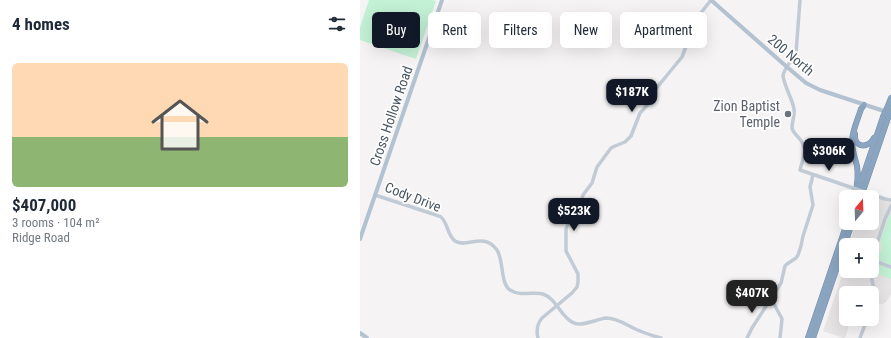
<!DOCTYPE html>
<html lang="en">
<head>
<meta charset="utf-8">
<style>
  :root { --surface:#fff; --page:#f6f6f7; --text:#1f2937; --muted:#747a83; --accent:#111827 }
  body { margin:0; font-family:"Roboto Condensed",sans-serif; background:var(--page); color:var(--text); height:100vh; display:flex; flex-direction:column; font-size:15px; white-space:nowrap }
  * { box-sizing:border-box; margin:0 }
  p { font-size:13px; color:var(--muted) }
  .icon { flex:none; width:22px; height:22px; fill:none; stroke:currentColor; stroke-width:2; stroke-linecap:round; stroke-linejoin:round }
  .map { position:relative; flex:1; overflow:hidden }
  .panel { display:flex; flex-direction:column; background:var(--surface); width:360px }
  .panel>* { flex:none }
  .hud { position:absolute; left:12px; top:12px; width:380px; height:36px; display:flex; gap:8px }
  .needle { width:26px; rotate:19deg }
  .fabs { position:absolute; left:479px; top:190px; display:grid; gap:8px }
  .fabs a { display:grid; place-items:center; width:40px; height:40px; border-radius:6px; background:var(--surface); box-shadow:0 4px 16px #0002; font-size:20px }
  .price { position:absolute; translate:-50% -34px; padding:0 9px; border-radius:8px; background:var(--accent); color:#fff; font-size:13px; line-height:26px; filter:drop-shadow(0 1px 2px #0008) }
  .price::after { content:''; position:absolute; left:50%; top:24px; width:12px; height:9px; margin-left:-6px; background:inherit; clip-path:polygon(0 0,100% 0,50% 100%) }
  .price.selected { background:#222; color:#fff }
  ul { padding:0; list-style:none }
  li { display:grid; align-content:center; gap:8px; height:212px; padding:0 12px }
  li span { display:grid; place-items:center; height:124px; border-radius:6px; color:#555 }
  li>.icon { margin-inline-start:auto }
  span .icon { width:72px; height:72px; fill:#fffc; stroke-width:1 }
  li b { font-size:17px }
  h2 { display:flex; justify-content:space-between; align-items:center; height:48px; padding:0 12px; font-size:17px }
  .tag { padding:0 14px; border-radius:6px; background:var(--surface); box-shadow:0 4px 16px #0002; font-size:14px; line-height:36px }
  .tag.selected { background:var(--accent); color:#fff }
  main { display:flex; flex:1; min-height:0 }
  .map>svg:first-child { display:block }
</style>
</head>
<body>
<main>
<section class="panel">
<h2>4 homes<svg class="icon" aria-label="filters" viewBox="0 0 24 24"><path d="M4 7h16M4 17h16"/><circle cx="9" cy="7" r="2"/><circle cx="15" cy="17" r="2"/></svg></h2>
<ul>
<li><span style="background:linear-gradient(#ffd9b3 60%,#8fb573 0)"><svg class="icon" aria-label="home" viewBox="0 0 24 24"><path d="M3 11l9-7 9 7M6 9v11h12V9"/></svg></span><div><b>$407,000</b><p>3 rooms · 104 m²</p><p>Ridge Road</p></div></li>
</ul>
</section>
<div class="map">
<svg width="531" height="338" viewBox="0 0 531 338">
  <rect width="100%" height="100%" fill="#f5f3f3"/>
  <path fill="#e6e4e5" d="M505,193L531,202V294L527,301L523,304H513L512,293H486V319H491L485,338H483L463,331L486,264V271H512V245H489L496,223H512V197H504Z"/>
  <g fill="#c3f1d5">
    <path d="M9,0H72L76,1L56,59L0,40V27Z"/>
    <path d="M531,213V265L515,259L514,258L518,260L519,257H518L521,249L522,248L520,242L527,222Z"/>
    <path d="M513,263L531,269V279L515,273L513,274L512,266Z"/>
  </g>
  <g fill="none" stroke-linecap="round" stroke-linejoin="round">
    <g stroke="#7690ad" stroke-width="6">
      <g id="highway">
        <path d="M527,108L531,98"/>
        <path d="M495,134C494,148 508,149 514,138"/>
        <path d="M499,188L523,117"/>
        <path d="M495,197C497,187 499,177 497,166C495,158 492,150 492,142C492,131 498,119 501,109L504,105"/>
        <path d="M501,197L528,118"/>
        <path d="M448,338L487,223"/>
        <path d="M453,338L492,223"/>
      </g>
    </g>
    <g stroke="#c1cbd6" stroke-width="3.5">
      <path d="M440,0L436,53C432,61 424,68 423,76C425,88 432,98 434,109C435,115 432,121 432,128C433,132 436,135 439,138C449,150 443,157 440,170L493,188"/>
      <path d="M505,192L525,199L531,200"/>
      <path d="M15,195L76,215C77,216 80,216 81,217C88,223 87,235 95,241C107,249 123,231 137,250C144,261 140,283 150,290C161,297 173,291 183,294C197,299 201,318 214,323C222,327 237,319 246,318C259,318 269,327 280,331C287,334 294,336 301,338"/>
      <path d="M512,259L525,219L531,206"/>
      <path d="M512,260L531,267"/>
      <path d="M510,271L514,289L512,305"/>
      <path d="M411,298L422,319L420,338"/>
      <path d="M178,338C176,330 177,324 182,318L212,293L217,287L218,282V274L206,251V229L209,221L219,210L223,195L232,183L237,167L251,148L255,146L265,142L271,136L280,113L289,103L294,91L322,57L337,18L351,0"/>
      <path d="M387,338L392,328L421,283L425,266L427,264L436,258L438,255L441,246L443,236L453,205L450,187L453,175"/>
      <path d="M500,338L507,319"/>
    </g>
    <g stroke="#b3c2d1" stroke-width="4">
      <path d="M351,0L427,67L446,83L460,90L527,112"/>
      <path d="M0,239L82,0"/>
      <path d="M0,333L7,338"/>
    </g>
    <use href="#highway" stroke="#8ba5c1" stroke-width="5"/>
    <g stroke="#7690ad" stroke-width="6" stroke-linecap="butt">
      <g id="highway-bridge">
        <path d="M523,117L527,108"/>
        <path d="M528,118L531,109"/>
      </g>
    </g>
    <path stroke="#c1cbd6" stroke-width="3.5" d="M493,188L505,192"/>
    <use href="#highway-bridge" stroke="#8ba5c1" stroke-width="5"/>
  </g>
  <circle fill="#6b7280" stroke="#fff" stroke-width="1.5" cx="428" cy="114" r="4"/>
  <g text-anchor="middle" stroke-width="3.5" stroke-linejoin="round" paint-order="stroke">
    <g font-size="14" fill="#4a5661" stroke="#fff">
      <text transform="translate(431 55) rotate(40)" y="5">200 North</text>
      <text transform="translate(31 116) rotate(-71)" y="5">Cross Hollow Road</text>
      <text transform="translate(53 197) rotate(21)" y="5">Cody Drive</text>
    </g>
    <g font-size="14" fill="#5b616d" stroke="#fff" text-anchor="end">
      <text x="420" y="111">Zion Baptist<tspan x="420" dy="16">Temple</tspan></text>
    </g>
  </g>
</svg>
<div class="fabs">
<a><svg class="needle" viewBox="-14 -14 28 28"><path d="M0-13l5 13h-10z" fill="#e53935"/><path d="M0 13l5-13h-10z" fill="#747a83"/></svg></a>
<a>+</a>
<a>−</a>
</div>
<b class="price" style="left:272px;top:113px">$187K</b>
<b class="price" style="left:469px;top:172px">$306K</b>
<b class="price" style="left:214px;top:232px">$523K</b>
<b class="price selected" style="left:392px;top:314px">$407K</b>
<div class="hud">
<a class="tag selected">Buy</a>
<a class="tag">Rent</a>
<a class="tag">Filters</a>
<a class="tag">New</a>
<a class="tag">Apartment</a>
</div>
</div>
</main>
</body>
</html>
